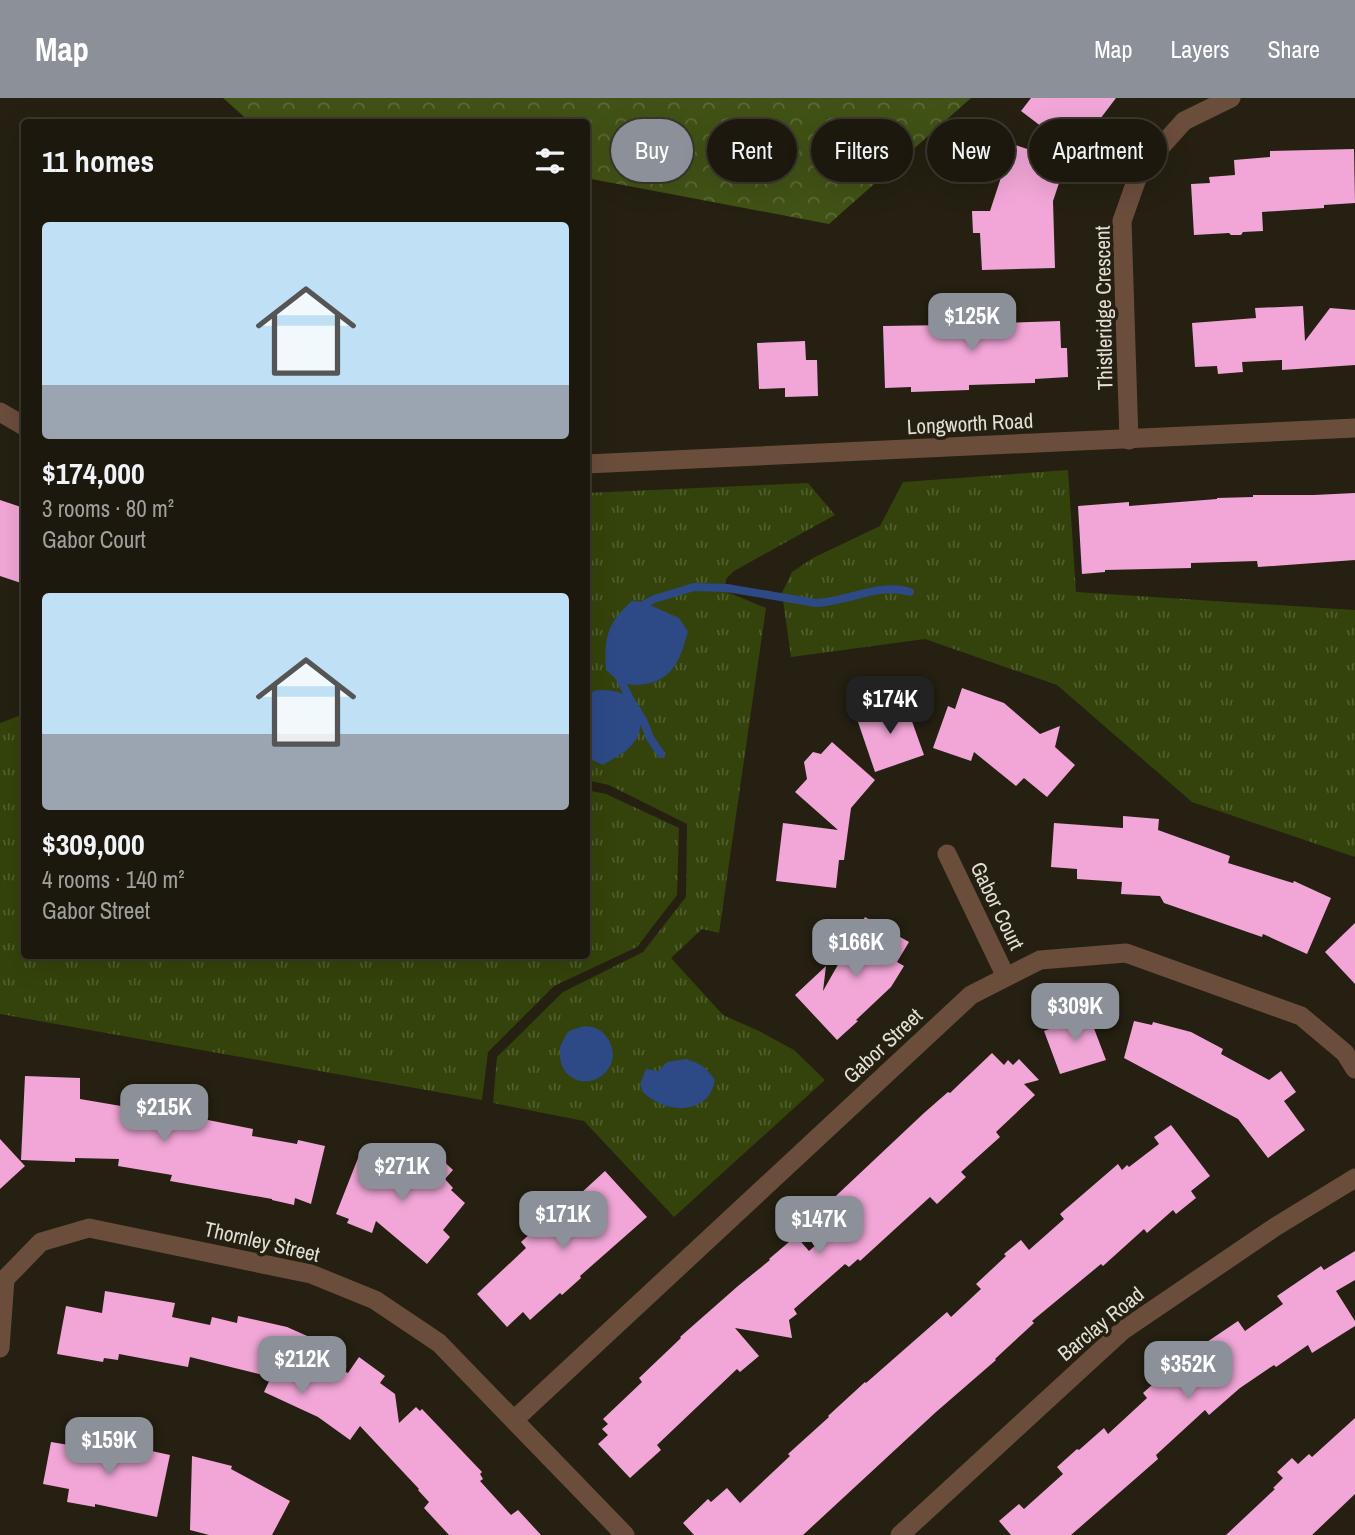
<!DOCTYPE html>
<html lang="en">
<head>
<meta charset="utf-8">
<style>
  :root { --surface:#1c180d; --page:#252116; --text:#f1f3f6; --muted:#a0a09d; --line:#3a372e; --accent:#8c9099 }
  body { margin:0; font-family:"Archivo Narrow",sans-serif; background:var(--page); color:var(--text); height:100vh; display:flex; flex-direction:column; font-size:26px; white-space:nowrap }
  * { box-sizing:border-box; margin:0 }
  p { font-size:23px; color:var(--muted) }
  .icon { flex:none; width:38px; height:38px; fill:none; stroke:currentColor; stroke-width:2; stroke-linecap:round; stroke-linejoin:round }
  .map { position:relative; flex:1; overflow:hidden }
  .details { position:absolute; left:21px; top:21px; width:569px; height:840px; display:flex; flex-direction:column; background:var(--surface); border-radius:7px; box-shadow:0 7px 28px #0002,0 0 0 2px var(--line) }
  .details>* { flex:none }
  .top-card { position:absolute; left:611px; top:21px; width:639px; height:63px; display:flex; gap:14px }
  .price { position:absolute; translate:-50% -60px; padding:0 16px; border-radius:14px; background:var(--accent); color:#fff; font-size:23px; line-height:46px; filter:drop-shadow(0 2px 4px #0008) }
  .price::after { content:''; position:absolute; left:50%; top:42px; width:21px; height:16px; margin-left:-10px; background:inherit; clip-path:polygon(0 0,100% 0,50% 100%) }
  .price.on { background:#222; color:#fff }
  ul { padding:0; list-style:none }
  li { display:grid; align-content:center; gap:14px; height:371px; padding:0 21px }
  li span { display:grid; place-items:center; height:217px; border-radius:7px; color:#555 }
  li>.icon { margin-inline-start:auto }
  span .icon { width:126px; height:126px; fill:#fffc; stroke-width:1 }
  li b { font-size:30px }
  h2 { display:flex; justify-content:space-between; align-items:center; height:84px; padding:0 21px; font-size:30px }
  .tag { padding:0 24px; border-radius:32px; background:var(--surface); box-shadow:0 7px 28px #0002,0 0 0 2px var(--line); font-size:24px; line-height:63px }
  .tag.on { background:var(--accent); color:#fff }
  header { display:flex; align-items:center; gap:42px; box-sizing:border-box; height:98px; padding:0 35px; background:var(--accent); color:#fff }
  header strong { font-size:33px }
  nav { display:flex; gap:38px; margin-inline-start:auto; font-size:24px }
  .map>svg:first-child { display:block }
</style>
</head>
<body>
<header>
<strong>Map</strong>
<nav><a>Map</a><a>Layers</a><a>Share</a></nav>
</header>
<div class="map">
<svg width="1355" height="1437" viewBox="0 0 1355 1437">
  <defs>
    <pattern id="grass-tufts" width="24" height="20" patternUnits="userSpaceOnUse" patternTransform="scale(1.75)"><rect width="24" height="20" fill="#34430b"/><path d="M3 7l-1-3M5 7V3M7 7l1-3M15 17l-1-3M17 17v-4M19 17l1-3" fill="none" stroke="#515e2e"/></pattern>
    <pattern id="forest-crowns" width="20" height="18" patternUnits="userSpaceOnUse" patternTransform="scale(1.75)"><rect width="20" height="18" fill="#415216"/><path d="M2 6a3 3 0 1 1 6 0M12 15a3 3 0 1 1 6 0" fill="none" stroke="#5c6a37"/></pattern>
  </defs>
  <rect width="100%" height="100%" fill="#252011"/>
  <g fill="url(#grass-tufts)">
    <path d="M1068,372L1076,494L1355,512V759L1192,704L1057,587L925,541L791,559L782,495L792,474L813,460L880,428L903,384Z"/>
    <path d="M808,385L835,417L734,473L726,481L725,493L766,510L719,835L702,831L671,860L723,917L759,933L794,952L825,982L674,1119L584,1023L493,1005L497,959L563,894L643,854L686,799L687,726L609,687L586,682V395Z"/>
    <path d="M24,616V858H586V692L606,696L679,730L677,797L637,849L554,888L488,954L482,1002L0,916V625Z"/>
  </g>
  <path fill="url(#forest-crowns)" d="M223,0H971L829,126L586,80V24H250Z"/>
  <g fill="#2d4a87">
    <path d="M632,503L643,504L679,520L688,534C684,546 681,560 673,570C662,585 641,590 623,585C617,583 611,576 606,572C604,540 607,525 632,503Z"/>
    <path d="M597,592C603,592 609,592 614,593C640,598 650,630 630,649C623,656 612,661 603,667L586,659V597Z"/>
    <path d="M584,928C588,929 592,928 595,930C608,934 617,953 611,966C599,992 563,988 560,959C560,952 559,949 563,943C565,940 566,936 568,934C572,931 580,930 584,928Z"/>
    <path d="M686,961C701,966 706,969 715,982C710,1012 678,1016 655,1003C652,1001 648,999 645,996C642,994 642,989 640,986L646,971L658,973L667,964Z"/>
  </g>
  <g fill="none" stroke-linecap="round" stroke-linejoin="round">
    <g stroke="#2d4a87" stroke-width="8">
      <path d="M638,510L654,501L694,489L727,490L816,505C847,504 880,484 910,494"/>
      <path d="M617,575L631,603L643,622L650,640L661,656"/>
    </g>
  </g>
  <g fill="#f1a6d7">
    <path d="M1031,0H1116L1075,54L1021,13Z"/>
    <path d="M1012,46L1066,64L1053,103L1055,170L982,172L980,135H973L972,113H990Z"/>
    <path d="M1354,51L1355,105L1324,107V110L1262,114L1263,133L1243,134L1241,137H1231L1229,135L1194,137L1191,86L1210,85L1209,79L1235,77L1234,62L1270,59V53Z"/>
    <path d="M1303,208L1305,243L1330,210L1355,212V267L1282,272V262L1242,264L1243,274L1218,276L1217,268L1195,269L1192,225L1256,220L1255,210Z"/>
    <path d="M1002,215L1003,225L1060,223L1061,250H1067L1068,279L1035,281V285L969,287V292L911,294V289L885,290L883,228L948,227L947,216Z"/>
    <path d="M805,243L806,262H817L818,298L785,299V290L759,291L757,245Z"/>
    <path d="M1355,395V462L1258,469L1257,463L1191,465V470L1105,472V474L1082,476L1078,408L1129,404V408L1217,401V400L1253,399V397H1314Z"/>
    <path d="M0,402L24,410V486L0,478Z"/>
    <path d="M962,590L1004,605L1040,636L1060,628L1055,649L1075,667L1047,699L1024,680L1016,688L974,654L971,663L933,650L948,608L955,611Z"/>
    <path d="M904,601L924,657L875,674L856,618Z"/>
    <path d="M832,644L875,682L851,710L844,762H839L836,790L776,783L783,725L838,732L795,694L807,681L804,664L813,654L821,656Z"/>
    <path d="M1123,718L1159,721L1158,732L1230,758L1228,765L1293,785L1294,783L1331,800L1307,856L1263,836L1262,839L1164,805L1160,798L1121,796L1122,784L1077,781V771L1051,769L1054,725L1123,730Z"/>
    <path d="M865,819L909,844L897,864L904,868L891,889L856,922L858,923L837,942L795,897L826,868L823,893Z"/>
    <path d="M1355,825V886L1325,854Z"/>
    <path d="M1087,912L1106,962L1060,976L1044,933L1065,925L1063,921Z"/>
    <path d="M1134,923L1152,927L1153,924L1191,934L1223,951L1221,956L1269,982L1281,973L1296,994L1284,1003L1305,1032L1268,1060L1238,1021L1124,960Z"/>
    <path d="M992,955L1004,967L1008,962L1013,967L1019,961L1039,982L1024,986L1035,997L996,1034L1000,1039L961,1074L966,1079L937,1106L930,1099L860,1163L858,1161L849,1169L845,1166L794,1211L797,1216L789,1222L792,1240L735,1230L759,1258L740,1274L737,1271L657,1347L661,1352L630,1380L598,1346L608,1337L602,1331L608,1326L603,1321L642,1284L639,1280L681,1240L680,1239L738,1188L770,1162L769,1161L796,1138L809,1153L837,1128L822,1111L924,1015L948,994L950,995Z"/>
    <path d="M25,978L80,980V1001L162,1015L163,1013L253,1031L252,1038L297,1046L298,1042L325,1048L311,1106L295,1100L294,1107L272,1102V1101L170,1083L172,1077L118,1068L119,1061L75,1060V1064L21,1062Z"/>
    <path d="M1171,1027L1210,1078L1191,1093L1196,1100L1176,1116L1173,1112L1147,1135L1144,1131L1103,1168L1101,1166L1032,1223L1034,1225L995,1261L996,1262L936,1314L803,1437H694L683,1425L708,1401L711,1404L727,1390L740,1405L790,1358L788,1356L829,1319L828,1318L865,1284L866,1285L947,1214L951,1219L981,1191L976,1186L1006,1158L1004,1156L1021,1142L1029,1152L1064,1121L1060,1116L1118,1066L1122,1072L1127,1067L1129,1069L1159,1046L1154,1039Z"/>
    <path d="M0,1041L25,1068L0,1091Z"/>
    <path d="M360,1055L417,1078L437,1057L453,1072L445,1081L453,1090L451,1092L465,1105L443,1132L450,1139L427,1166L376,1123L372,1135L347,1125L349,1121L336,1116Z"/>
    <path d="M605,1073L647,1119L580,1178L581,1180L562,1197L560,1195L530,1222L523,1214L507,1229L477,1196L526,1150L521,1144L553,1115L556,1118Z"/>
    <path d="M1355,1153V1182L1336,1193L1355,1223V1228L1312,1255L1308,1247L1276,1269L1274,1267L1240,1290L1209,1317L1205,1312L1156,1357L1158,1361L1071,1437H1011L999,1423L1019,1406L1024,1411L1063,1376L1057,1369L1077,1351L1079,1352L1104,1330L1108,1336L1147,1300L1143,1295L1162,1278L1165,1280L1201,1248L1238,1223L1245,1233L1283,1206L1277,1198L1321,1168L1324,1172Z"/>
    <path d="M105,1193L175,1205L172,1219L210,1227L212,1219L237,1225L238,1218L287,1229L314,1241L307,1256L348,1275L359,1259L385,1278L380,1285L395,1296L399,1325L416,1309L420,1313L422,1311L482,1374L480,1376L483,1381L480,1383L511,1417L518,1412L541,1437H449L424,1410L429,1404L418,1392L419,1391L360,1328L350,1342L318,1319L264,1294L271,1279L190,1259L188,1269L119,1256L118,1262L104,1260L103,1264L57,1256L66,1208L102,1215Z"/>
    <path d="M1355,1320V1396L1312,1437H1226L1275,1391L1273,1390L1283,1380L1277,1374L1292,1360L1298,1366L1309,1356L1312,1359Z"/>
    <path d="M51,1344L122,1356L124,1347L170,1357L157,1419L95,1406V1409L67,1404L69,1391L43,1386Z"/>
    <path d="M192,1358L232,1368L231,1371L290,1403L272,1437H209L190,1432Z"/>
  </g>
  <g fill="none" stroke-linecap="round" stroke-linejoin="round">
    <g stroke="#6b4d3c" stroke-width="19">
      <path d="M1129,342L1122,123L1140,72L1184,23L1231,0"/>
      <path d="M947,756L1006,879"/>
      <path d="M0,1250L5,1181L41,1144L89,1130L311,1176L375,1202L439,1245L625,1437"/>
      <path d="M514,1322L971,897L1040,862L1126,855L1301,918L1345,955L1355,971"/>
      <path d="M900,1437L1122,1233L1275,1129L1355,1080"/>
    </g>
    <g stroke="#6b4d3c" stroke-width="19">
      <path d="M0,314L24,328"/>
      <path d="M586,366L1355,330"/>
    </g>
  </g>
  <g text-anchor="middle" stroke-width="7" stroke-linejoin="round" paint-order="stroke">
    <g font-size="21" fill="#e3dfd6" stroke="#252011">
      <text transform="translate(1104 210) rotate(-91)" y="7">Thistleridge Crescent</text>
      <text transform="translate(970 326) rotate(-3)" y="7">Longworth Road</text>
      <text transform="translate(997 808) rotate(64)" y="7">Gabor Court</text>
      <text transform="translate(883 948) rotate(-43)" y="7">Gabor Street</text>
      <text transform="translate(262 1144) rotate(13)" y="7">Thornley Street</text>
      <text transform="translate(1101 1226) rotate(-39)" y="7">Barclay Road</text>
    </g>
  </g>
</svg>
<b class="price" style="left:972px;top:255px">$125K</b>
<b class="price on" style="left:890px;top:638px">$174K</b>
<b class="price" style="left:856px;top:881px">$166K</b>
<b class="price" style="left:1075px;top:945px">$309K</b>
<b class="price" style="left:164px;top:1046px">$215K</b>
<b class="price" style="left:402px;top:1105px">$271K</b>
<b class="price" style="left:563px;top:1153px">$171K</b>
<b class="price" style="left:819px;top:1158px">$147K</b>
<b class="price" style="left:302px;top:1298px">$212K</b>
<b class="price" style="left:1188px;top:1303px">$352K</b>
<b class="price" style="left:109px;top:1379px">$159K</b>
<div class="top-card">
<a class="tag on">Buy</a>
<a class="tag">Rent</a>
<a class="tag">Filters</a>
<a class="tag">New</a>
<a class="tag">Apartment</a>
</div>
<section class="details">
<h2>11 homes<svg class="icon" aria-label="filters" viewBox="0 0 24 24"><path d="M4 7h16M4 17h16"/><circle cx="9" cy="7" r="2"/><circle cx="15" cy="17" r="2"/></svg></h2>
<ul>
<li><span style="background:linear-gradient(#bfe0f5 75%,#9aa5b1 0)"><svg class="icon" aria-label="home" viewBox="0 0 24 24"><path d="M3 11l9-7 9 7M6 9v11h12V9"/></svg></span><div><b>$174,000</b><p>3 rooms · 80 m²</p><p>Gabor Court</p></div></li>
<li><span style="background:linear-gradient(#bfe0f5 65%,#9aa5b1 0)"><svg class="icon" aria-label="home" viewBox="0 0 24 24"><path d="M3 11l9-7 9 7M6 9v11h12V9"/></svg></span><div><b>$309,000</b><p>4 rooms · 140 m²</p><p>Gabor Street</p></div></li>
</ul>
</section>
</div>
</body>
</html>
